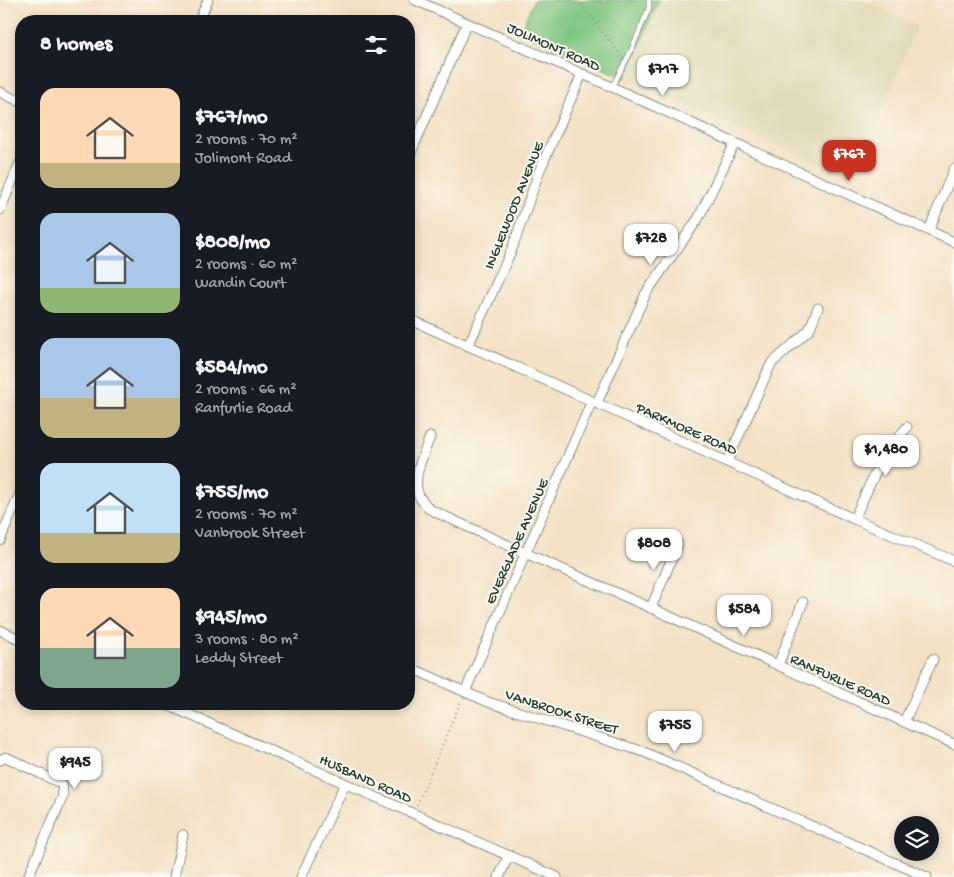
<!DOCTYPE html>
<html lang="en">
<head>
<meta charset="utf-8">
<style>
  :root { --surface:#171b24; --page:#242831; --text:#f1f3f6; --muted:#9ea1a6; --accent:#c8321e }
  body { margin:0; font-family:"Gochi Hand",sans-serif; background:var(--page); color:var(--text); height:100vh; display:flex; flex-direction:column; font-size:19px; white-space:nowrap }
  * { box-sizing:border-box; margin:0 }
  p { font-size:16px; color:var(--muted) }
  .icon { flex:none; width:28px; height:28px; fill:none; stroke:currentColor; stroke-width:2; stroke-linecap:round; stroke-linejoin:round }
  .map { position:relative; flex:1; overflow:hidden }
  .sheet { position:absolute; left:15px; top:15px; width:400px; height:695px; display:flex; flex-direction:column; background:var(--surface); border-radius:20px; box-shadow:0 2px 8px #0003 }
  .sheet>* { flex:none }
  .controls { position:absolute; left:894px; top:816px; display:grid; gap:10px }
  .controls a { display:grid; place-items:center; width:45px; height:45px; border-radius:50%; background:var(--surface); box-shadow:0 2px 8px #0003; font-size:25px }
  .price { position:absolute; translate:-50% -42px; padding:0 11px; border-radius:10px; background:#fff; color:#222; font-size:16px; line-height:32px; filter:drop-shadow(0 1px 2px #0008) }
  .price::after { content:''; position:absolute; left:50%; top:30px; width:15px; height:11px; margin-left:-8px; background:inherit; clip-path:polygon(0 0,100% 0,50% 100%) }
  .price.selected { background:var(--accent); color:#fff }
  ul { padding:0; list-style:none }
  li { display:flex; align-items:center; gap:15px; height:125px; padding:0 25px }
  li span { display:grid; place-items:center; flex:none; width:140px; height:100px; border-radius:15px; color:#555 }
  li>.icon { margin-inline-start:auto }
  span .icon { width:60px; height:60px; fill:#fffc; stroke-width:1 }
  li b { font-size:21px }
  h2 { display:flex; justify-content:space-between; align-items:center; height:60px; padding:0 25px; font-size:21px }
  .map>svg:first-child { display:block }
</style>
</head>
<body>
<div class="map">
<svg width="954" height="877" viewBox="0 0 954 877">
  <rect width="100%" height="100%" fill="#fbf7ec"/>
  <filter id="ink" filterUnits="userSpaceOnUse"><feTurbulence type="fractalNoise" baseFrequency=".02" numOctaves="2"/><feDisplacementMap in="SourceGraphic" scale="10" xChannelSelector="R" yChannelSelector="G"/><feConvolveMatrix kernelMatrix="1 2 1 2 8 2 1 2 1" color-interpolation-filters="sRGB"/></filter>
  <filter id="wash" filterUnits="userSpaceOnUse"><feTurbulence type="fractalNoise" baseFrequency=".0096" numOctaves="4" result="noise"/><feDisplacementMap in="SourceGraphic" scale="20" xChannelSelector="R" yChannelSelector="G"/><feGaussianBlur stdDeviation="1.12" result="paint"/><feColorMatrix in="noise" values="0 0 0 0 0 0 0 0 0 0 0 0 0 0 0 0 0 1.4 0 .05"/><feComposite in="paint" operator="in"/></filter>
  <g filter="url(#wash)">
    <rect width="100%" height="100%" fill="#f3e1c5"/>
    <path fill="#e2dcba" d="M659,0H864L917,26L853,179L625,78Z"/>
    <path fill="#80c681" stroke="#50825a" d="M534,0H659L625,78L520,32Z"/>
  </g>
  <g filter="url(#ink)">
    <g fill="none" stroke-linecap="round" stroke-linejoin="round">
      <g stroke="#898f7c" stroke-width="6">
        <path id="service" d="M612,87L631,51L649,8V0"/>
      </g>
      <g stroke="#898f7c" stroke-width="11">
        <g id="minor">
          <path d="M415,0L612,87L735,143L954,242"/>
          <path d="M199,21L208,0"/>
          <path d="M0,92L21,102"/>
          <path d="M409,157L467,23"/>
          <path d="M0,210L21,161"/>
          <path d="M929,230L954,169"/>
          <path d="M409,319L854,519L954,561"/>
          <path d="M468,346L512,249L539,172L582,74"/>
          <path d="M597,403L646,293L698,219L735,143"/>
          <path d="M430,437C424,453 411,479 419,496C421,500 426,505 429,509L525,553L651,608L904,722L954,744"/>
          <path d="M727,462L771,364L809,330L818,308"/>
          <path d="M854,519L882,458L907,427"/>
          <path d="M0,540L21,491"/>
          <path d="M651,608L678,544"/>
          <path d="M0,630L21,640"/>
          <path d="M778,665L803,602"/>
          <path d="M409,667L488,702L644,752L927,877"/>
          <path d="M465,692L592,401"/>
          <path d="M165,704L557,877"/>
          <path d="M904,722L933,659"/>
          <path d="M0,760L6,757L62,784L63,796L28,877"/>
          <path d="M174,877L183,835"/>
          <path d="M301,877L345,784"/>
          <path d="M499,877L509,855"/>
        </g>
      </g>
      <g stroke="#898f7c" stroke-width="2" stroke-dasharray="1 4" stroke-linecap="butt">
        <path d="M578,0L621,56"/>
        <path d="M417,805L461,701"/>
      </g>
      <use href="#service" stroke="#fff" stroke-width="4.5"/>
      <use href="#minor" stroke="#fff" stroke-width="9"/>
    </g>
  </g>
  <g text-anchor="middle" stroke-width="4" stroke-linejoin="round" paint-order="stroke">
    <g font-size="15" fill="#1f3d34" stroke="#fbf7ec">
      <text transform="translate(554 46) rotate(24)" y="5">JOLIMONT ROAD</text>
      <text transform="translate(513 205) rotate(-68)" y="5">INGLEWOOD AVENUE</text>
      <text transform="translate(687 428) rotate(24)" y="5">PARKMORE ROAD</text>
      <text transform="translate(516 541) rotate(-66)" y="5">EVERGLADE AVENUE</text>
      <text transform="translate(841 679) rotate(24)" y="5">RANFURLIE ROAD</text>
      <text transform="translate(562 711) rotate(18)" y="5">VANBROOK STREET</text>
      <text transform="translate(366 778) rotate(24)" y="5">HUSBAND ROAD</text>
    </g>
  </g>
</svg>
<div class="controls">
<a><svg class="icon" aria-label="layers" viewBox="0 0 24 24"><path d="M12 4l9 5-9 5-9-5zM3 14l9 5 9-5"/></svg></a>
</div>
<b class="price" style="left:663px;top:97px">$717</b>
<b class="price selected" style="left:849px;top:182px">$767</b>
<b class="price" style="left:651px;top:266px">$728</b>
<b class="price" style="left:886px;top:477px">$1,480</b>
<b class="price" style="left:654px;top:571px">$808</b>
<b class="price" style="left:744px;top:637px">$584</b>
<b class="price" style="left:675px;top:753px">$755</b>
<b class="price" style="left:75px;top:790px">$945</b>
<section class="sheet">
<h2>8 homes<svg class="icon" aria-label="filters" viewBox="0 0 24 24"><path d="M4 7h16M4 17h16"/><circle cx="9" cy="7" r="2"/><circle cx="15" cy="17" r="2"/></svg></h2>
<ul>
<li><span style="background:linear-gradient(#ffd9b3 75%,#c2b280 0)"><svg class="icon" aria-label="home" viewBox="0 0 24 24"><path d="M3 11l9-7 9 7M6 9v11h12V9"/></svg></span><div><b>$767/mo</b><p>2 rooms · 70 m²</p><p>Jolimont Road</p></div></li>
<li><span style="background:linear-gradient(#a9c7e8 75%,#8fb573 0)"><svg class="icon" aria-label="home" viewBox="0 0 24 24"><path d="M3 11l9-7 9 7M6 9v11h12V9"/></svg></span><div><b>$808/mo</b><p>2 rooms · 60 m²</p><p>Wandin Court</p></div></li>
<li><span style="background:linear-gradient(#a9c7e8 60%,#c2b280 0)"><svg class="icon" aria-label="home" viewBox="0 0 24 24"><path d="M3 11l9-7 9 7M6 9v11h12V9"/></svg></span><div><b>$584/mo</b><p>2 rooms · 66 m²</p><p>Ranfurlie Road</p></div></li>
<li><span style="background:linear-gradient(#bfe0f5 70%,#c2b280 0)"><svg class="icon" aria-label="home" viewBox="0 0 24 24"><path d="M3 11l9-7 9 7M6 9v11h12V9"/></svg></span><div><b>$755/mo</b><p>2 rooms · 70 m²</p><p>Vanbrook Street</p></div></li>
<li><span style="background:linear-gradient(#ffd9b3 60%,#7fa58c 0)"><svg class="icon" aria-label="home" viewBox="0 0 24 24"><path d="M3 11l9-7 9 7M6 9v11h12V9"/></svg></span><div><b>$945/mo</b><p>3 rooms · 80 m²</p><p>Leddy Street</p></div></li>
</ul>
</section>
</div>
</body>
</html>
